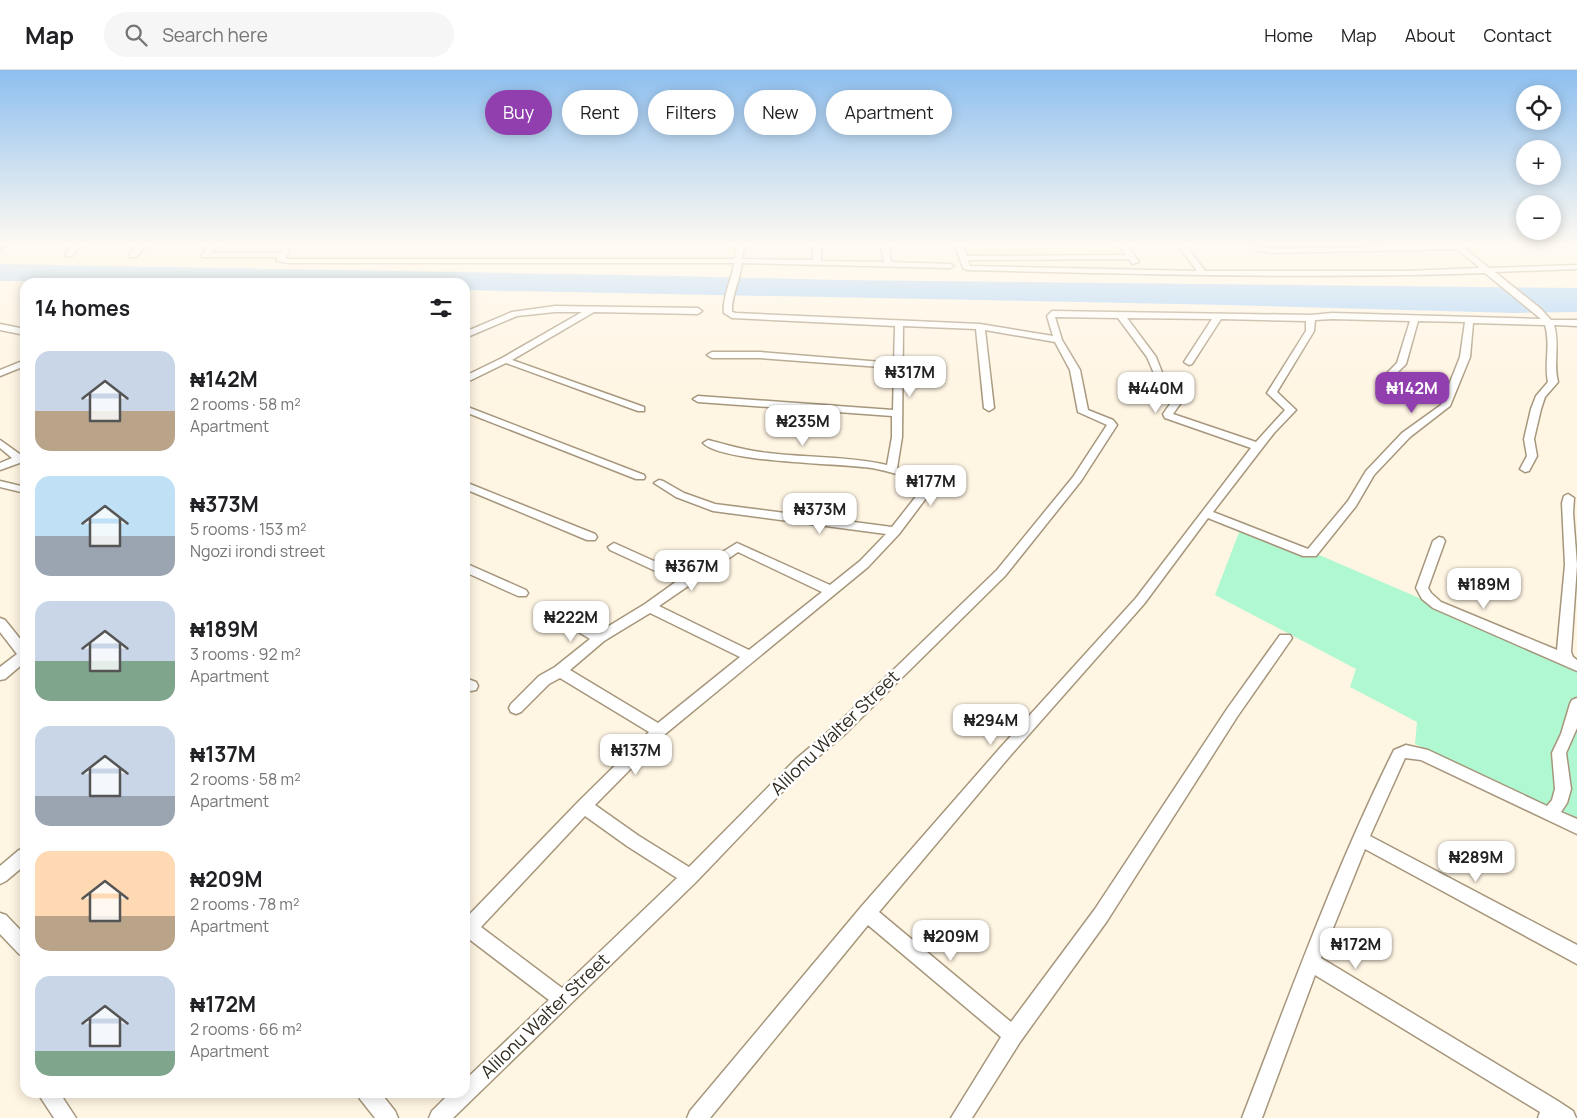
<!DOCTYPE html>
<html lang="en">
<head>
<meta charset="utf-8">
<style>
  :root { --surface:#fff; --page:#f6f6f6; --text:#202124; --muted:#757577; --line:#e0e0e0; --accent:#913fae }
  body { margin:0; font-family:Manrope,sans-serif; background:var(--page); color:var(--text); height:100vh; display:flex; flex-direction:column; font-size:19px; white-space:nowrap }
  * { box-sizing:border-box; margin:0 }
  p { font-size:16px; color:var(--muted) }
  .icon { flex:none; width:28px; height:28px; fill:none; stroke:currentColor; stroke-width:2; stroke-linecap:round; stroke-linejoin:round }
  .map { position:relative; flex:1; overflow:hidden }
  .sheet { position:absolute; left:20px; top:208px; width:450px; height:820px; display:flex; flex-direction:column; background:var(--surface); border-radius:15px; box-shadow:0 2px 12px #0003 }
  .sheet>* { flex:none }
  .hud { position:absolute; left:485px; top:20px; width:475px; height:45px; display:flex; gap:10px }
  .buttons { position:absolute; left:1516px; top:15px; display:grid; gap:10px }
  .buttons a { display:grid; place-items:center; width:45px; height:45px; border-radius:50%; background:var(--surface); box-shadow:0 2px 12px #0003; font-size:25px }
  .price { position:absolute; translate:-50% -42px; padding:0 11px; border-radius:10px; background:#fff; color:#222; font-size:16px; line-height:32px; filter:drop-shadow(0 1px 2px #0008) }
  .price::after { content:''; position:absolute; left:50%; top:30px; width:15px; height:11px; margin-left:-8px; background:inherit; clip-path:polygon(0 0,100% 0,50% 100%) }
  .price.active { background:var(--accent); color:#fff }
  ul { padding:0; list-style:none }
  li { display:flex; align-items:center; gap:15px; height:125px; padding:0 15px }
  li span { display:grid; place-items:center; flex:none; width:140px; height:100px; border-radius:15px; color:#555 }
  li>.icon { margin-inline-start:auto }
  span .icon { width:60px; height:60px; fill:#fffc; stroke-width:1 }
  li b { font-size:21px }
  h2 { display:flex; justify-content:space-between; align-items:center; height:60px; padding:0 15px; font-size:21px }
  .pill { padding:0 18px; border-radius:22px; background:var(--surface); box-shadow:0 2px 12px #0003; font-size:18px; line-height:45px }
  .pill.active { background:var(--accent); color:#fff }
  header { display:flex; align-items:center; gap:30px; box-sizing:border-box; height:70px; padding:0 25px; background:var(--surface); border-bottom:1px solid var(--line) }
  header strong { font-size:24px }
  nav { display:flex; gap:28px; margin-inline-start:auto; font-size:18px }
  .search { width:350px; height:45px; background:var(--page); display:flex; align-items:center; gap:12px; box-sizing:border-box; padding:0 18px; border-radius:28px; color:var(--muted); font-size:19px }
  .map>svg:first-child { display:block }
</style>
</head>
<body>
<header>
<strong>Map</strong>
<div class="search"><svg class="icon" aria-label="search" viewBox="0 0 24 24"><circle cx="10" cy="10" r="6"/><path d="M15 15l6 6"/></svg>Search here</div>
<nav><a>Home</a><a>Map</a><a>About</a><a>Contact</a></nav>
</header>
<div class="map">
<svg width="1577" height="1048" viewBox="0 0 1577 1048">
  <rect width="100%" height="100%" fill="#fff5e3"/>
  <path fill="#b0f8d1" d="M1243,452L1577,596V752L1415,674L1417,652L1350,617L1356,599L1215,525Z"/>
  <path fill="#a4d0fa" d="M0,194L677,206L839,210L1577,218V242L1515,243L1228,235L465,220V212L0,211Z"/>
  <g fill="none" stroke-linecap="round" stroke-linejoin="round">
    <g stroke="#a6967b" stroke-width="3">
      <g id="minor">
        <path d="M0,175H7L1,179Z"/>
        <path d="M73,175H81L72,186H66L65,184Z"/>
        <path d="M139,175H147L136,187H130V183Z"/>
        <path d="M209,175H217L211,183H280L284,175H292L285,188L288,189H735L736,175H744L742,189L813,190V175H821V191L884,192L881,175H889L891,192L950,194L954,196L950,198L742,193C740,210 731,227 732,242L736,243L980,254L1053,266L1047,246L1052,241L1311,245L1332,243L1541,249L1485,203C1313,209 1140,204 967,200L963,198L955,175H963L967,186L1126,185L1119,175H1127L1139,192L1132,194L1129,189L968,190L970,196L1197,201L1178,175H1186L1205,201H1408L1480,198L1457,179L1272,183L1255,180L1250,175L1272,179L1461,175L1489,198L1577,195V199L1495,202L1541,239L1551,250H1577V256L1554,255C1560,274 1553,293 1558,312L1545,327L1541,339L1534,369L1537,386L1529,401L1525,402L1520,399L1527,386L1524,369L1531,339L1536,326L1548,312C1544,293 1551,274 1545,255L1473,253L1470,287L1450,336L1410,367L1374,405L1356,436L1316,486H1303L1208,448L1144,534L1010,686L879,842L1011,952L1095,839L1227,639L1280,565H1290L1292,568L1290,571L1237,647L1107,851L1020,972L972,1048H951L1001,967L868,855L710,1048H687L690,1041L861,837L1000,678L1136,528L1251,378L1165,348L1163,344L1175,327L1174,324L1156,308L1147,287L1118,248L1055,247L1062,270L1080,300L1088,340L1113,350L1117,355L1081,411L1005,506L844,665L806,697L696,812L453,1048H429L432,1041L451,1022H465V1010L549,930L465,866V849L579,731L649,662L560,608L549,614L521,642L516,644L511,642L509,638L511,634L539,606L555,597L590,569L556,548L555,545L556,542H566L599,562L645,534L677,511L610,480L608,477L614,473L685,505L737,473L830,515L860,491L886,464L713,441L676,427L654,413L659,410L663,411L684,423L715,434L892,457L925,415L923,412C906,407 889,401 872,398C839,393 723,393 703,373L708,370C728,375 747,381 768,383C807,388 848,386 887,395L892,367V346L698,332L693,329L698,326L893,340L894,298L760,288H712L707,285L712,282H760L894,293L895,256L732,248L724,243C722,227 732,210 734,193H288L277,191V187H203L202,185ZM1127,248L1212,249L1184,292L1189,295L1192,294L1221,249L1306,251V261L1267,323L1285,340L1256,372L1173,344L1185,327L1184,323L1163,305L1156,287ZM1332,249L1410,251L1397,293L1382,308L1387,311L1390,310L1406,294L1418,251L1465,252L1460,287L1441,335L1402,363L1366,401L1348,431L1308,479L1213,442L1274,363L1296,340L1277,322L1314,261L1315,250ZM903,256L976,259L984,338L989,341L994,338L985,260L1055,272L1070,300L1078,342L1107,355L1073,407L997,500L834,657L796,689L689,797L639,766L595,735L664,665L868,497L899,464L936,415L931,408L897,398L902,367ZM738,482L822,522L749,580L659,536ZM650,543L740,587L658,653L570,600L604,571ZM585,746L627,776L677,808L562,918L481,857Z"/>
        <path d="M555,236L698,238L702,241L698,244L594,242L512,290L644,337V341H638L506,293L465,313V306L502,288L582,242H555L517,246L465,268V262L512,242Z"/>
        <path d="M0,254L25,259V265L0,260Z"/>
        <path d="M25,290V296L0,306V300Z"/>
        <path d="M465,336L644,405L645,407L644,409H636L465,342Z"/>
        <path d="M0,370L21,385L25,384V391L0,400V393L12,388L0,378Z"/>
        <path d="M0,411L25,417V423L0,417Z"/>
        <path d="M465,412L595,464L597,467L595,470H587L465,419Z"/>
        <path d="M1568,424L1574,428L1573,443L1577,495L1571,582L1573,587L1577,590V601L1433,538L1422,529L1416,518L1433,471L1439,467L1443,468L1445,471L1428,518L1431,523L1441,532L1557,580L1565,495L1562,433L1564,426Z"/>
        <path d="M465,493L526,520L528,523L526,526H518L465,502Z"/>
        <path d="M0,548L5,550L25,575V592L5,609L0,610V597L17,584L0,562Z"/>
        <path d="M465,608L476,612L478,616L476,620L471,621L465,619Z"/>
        <path d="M1577,628V658L1566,683L1571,719L1567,733L1561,742L1577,749V764L1421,690L1405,688L1370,766L1577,875V894L1365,779L1321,888L1558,1031L1573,1041L1576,1048H1538L1540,1042L1315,905L1262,1048H1242C1290,924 1335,798 1394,680L1406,675L1428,680L1547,736L1552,730L1555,719L1552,683L1561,664L1570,634L1572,630Z"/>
        <path d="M25,778V795L6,811L0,814V796L19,780Z"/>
        <path d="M0,843L6,845L25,865V887L19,884L0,864Z"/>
        <path d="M37,1022H59L76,1048H54Z"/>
        <path d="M357,1022H380L395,1041L398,1048H375L360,1029Z"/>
      </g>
    </g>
    <use href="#minor" fill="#fff" fill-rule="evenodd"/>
  </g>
  <linearGradient id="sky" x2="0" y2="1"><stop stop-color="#8dbfef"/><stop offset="0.54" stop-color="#fffaf2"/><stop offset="1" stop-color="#fffaf2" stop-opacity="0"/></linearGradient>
  <rect width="1577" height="322" fill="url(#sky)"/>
  <g text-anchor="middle" stroke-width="5" stroke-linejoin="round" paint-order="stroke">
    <g font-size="18" fill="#332d22" stroke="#fff">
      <text transform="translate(835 663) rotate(-44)" y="6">Alilonu Walter Street</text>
      <text transform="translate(545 946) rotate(-44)" y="6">Alilonu Walter Street</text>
    </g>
  </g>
</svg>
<div class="buttons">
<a><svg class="icon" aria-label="locate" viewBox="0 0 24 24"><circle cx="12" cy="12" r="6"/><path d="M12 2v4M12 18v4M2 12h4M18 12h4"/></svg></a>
<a>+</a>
<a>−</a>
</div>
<b class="price" style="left:910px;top:328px">₦317M</b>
<b class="price" style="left:1156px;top:344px">₦440M</b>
<b class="price active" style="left:1412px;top:344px">₦142M</b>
<b class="price" style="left:803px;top:377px">₦235M</b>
<b class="price" style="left:931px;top:437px">₦177M</b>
<b class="price" style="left:820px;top:465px">₦373M</b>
<b class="price" style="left:692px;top:522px">₦367M</b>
<b class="price" style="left:1484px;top:540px">₦189M</b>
<b class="price" style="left:571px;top:573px">₦222M</b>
<b class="price" style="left:991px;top:676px">₦294M</b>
<b class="price" style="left:636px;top:706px">₦137M</b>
<b class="price" style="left:1476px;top:813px">₦289M</b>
<b class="price" style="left:951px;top:892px">₦209M</b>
<b class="price" style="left:1356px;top:900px">₦172M</b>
<div class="hud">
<a class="pill active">Buy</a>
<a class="pill">Rent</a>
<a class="pill">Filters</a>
<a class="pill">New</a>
<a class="pill">Apartment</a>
</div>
<section class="sheet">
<h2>14 homes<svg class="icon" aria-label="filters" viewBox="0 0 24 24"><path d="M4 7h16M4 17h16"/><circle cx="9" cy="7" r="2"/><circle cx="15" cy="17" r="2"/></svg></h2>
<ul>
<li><span style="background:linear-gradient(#c9d6e8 60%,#b9a48a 0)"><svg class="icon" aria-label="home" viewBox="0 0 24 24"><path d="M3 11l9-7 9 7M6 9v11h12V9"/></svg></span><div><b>₦142M</b><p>2 rooms · 58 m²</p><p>Apartment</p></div></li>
<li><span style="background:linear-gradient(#bfe0f5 60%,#9aa5b1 0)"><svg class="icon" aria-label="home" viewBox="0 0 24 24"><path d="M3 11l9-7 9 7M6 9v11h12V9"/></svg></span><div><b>₦373M</b><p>5 rooms · 153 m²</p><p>Ngozi irondi street</p></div></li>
<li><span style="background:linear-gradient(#c9d6e8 60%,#7fa58c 0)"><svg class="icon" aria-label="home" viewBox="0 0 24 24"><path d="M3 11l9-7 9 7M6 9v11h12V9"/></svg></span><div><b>₦189M</b><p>3 rooms · 92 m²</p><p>Apartment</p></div></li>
<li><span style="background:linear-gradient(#c9d6e8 70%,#9aa5b1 0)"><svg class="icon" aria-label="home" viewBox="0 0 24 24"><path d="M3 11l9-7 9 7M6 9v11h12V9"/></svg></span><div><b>₦137M</b><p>2 rooms · 58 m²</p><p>Apartment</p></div></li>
<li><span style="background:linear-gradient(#ffd9b3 65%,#b9a48a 0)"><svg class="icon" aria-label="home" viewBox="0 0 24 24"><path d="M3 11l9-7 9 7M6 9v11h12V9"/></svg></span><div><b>₦209M</b><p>2 rooms · 78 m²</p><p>Apartment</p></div></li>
<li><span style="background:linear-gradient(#c9d6e8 75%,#7fa58c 0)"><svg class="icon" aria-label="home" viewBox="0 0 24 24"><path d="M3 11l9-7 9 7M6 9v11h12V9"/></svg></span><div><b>₦172M</b><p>2 rooms · 66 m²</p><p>Apartment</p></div></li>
</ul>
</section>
</div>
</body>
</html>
